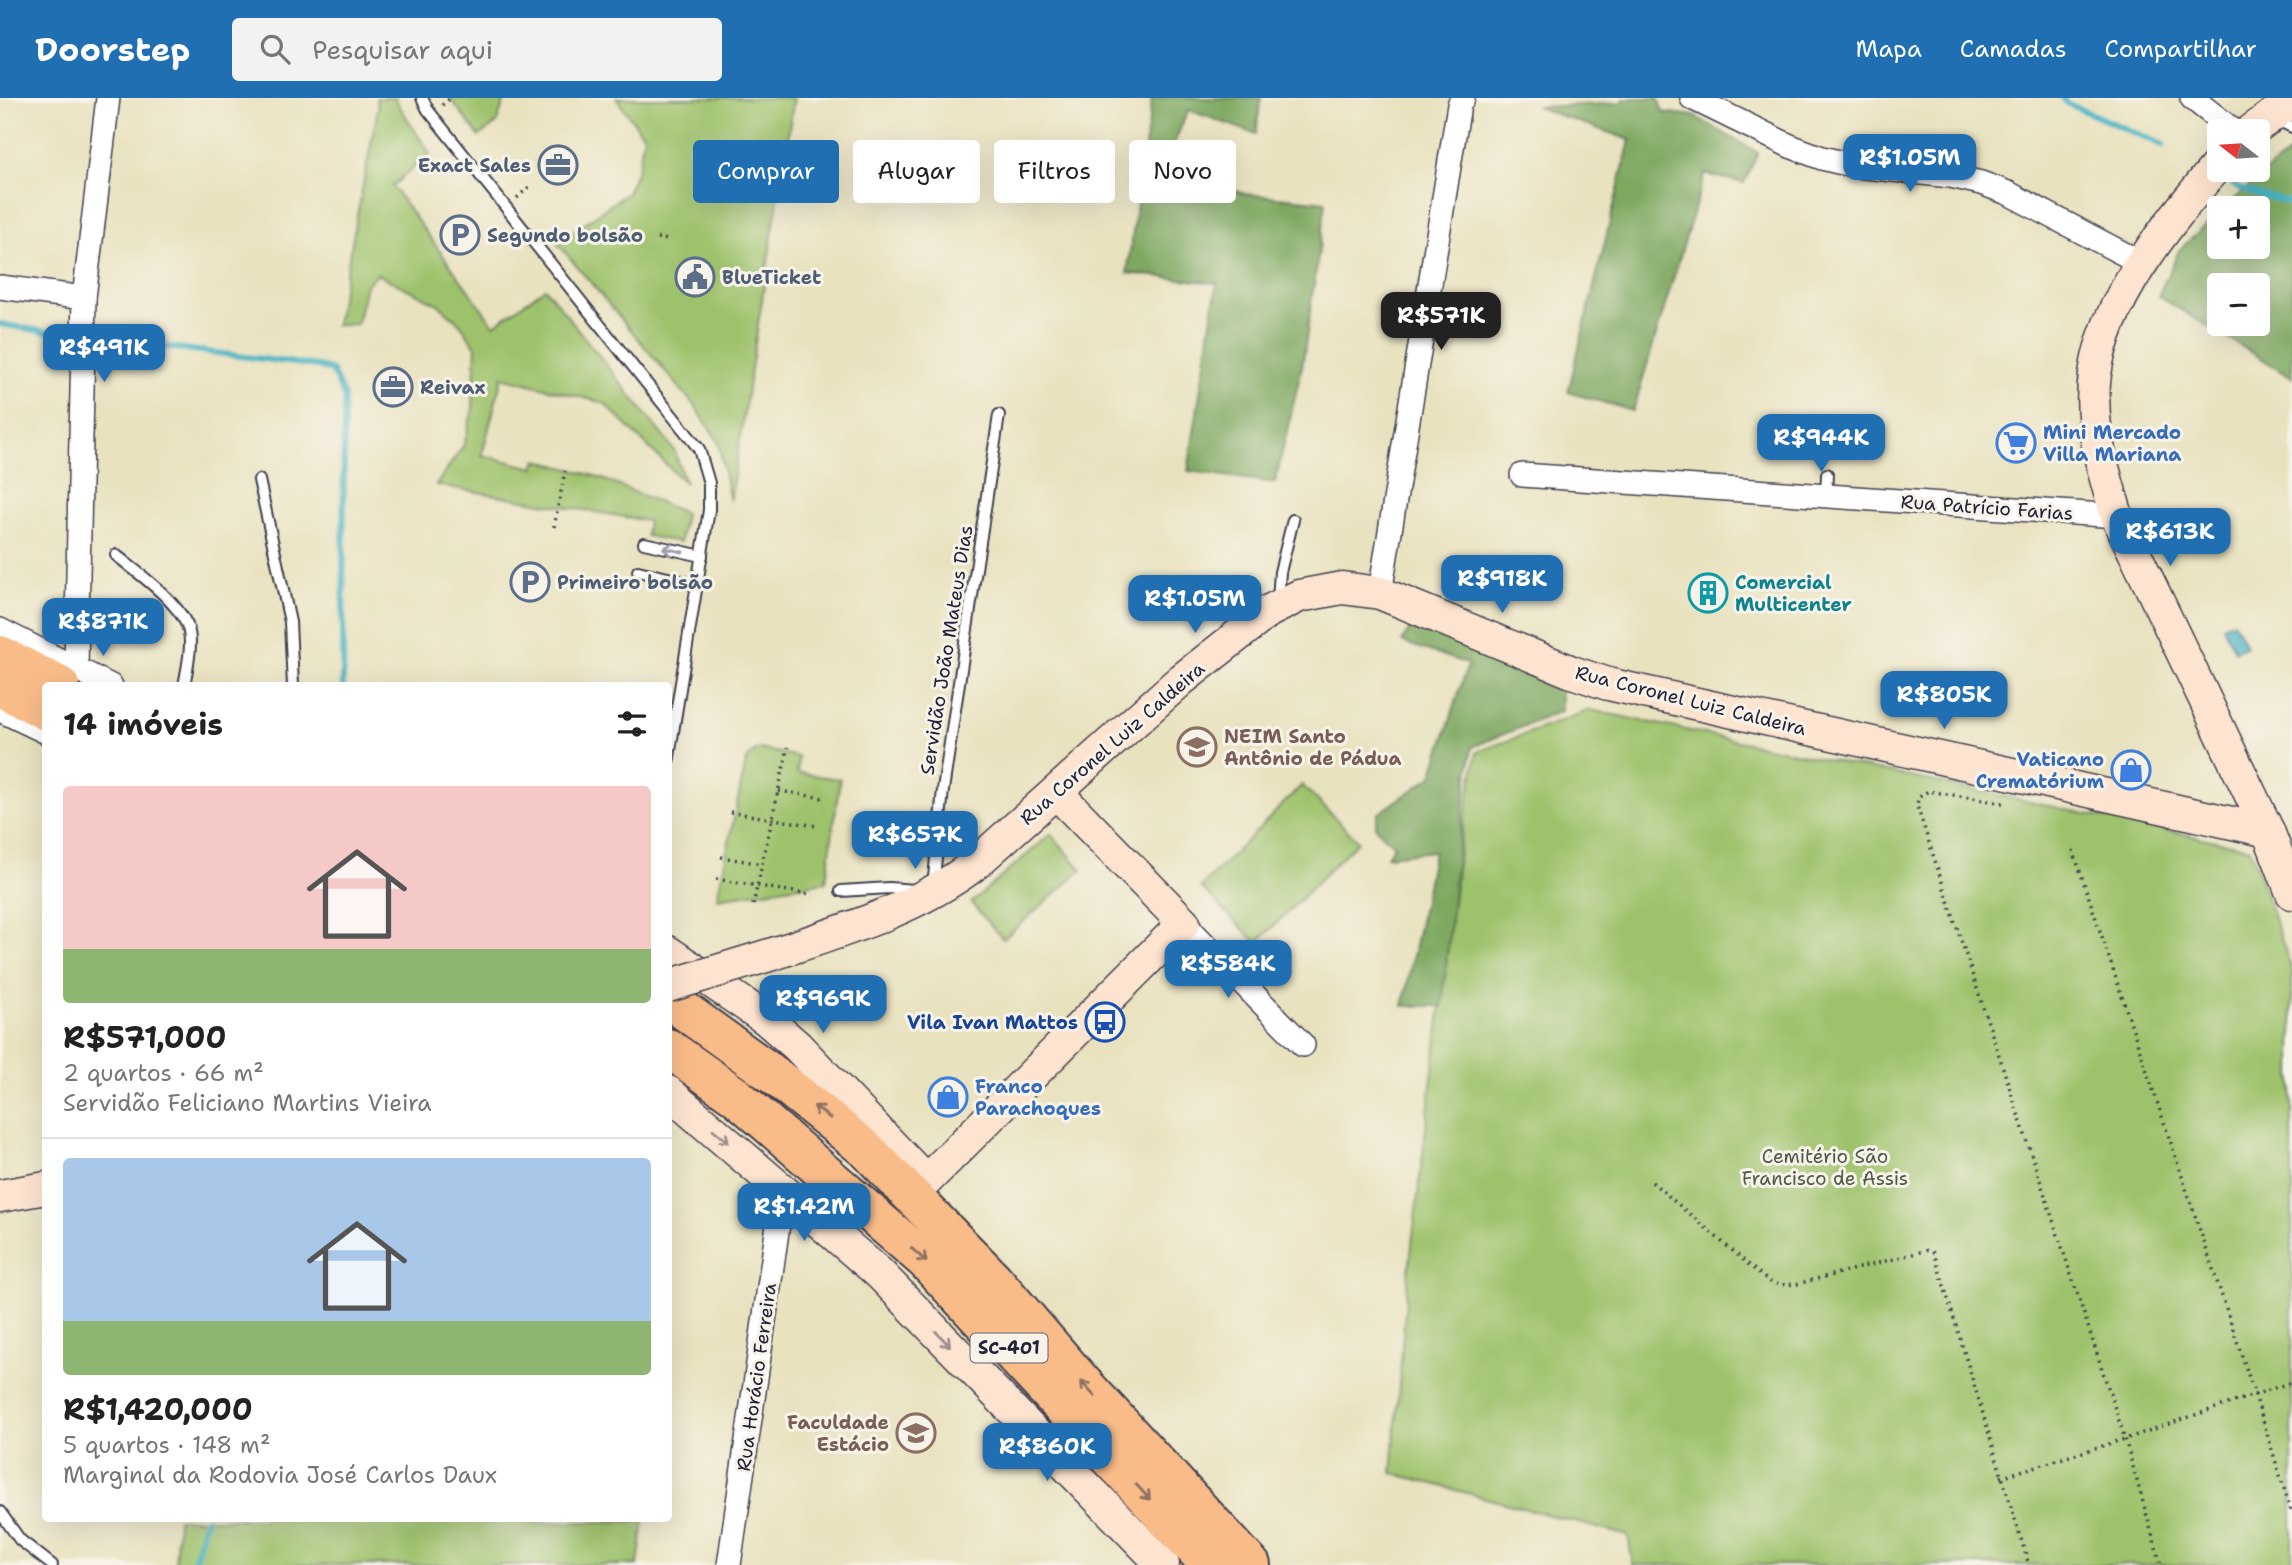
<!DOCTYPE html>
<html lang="pt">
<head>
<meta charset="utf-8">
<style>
  :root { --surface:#fff; --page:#f2f2f2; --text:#222; --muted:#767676; --line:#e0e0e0; --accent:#1f6fb2 }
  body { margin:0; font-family:"Shantell Sans",sans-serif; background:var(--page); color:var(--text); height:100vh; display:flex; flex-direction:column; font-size:26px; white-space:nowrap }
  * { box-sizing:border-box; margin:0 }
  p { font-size:23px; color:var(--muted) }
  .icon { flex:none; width:38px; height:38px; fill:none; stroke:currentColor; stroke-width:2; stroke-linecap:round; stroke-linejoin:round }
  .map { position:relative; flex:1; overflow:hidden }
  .panel { position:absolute; left:42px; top:584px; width:630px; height:840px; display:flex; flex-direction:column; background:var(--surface); border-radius:7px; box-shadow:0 7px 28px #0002 }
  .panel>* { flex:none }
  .guide { position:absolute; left:693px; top:42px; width:665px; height:63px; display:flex; gap:14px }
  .needle { width:46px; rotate:287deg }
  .fabs { position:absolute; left:2207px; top:21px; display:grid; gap:14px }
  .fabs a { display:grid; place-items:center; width:63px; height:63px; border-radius:7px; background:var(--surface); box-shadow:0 7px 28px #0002; font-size:35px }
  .price { position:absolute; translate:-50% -60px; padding:0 16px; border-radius:14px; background:var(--accent); color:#fff; font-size:23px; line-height:46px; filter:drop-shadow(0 2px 4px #0008) }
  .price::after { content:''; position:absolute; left:50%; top:42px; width:21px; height:16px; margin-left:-10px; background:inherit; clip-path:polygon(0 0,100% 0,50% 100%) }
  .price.current { background:#222; color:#fff }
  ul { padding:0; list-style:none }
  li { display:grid; align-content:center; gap:14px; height:371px; padding:0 21px }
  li+li { border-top:2px solid var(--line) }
  li span { display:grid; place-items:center; height:217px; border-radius:7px; color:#555 }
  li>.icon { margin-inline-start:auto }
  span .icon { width:126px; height:126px; fill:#fffc; stroke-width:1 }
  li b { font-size:30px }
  h2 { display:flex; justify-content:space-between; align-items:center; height:84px; padding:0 21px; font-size:30px }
  .pill { padding:0 24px; border-radius:7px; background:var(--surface); box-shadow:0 7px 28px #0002; font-size:24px; line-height:63px }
  .pill.current { background:var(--accent); color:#fff }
  header { display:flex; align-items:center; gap:42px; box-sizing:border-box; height:98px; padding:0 35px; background:var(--accent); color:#fff }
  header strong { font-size:33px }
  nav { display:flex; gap:38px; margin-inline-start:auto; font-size:24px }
  .search { width:490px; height:63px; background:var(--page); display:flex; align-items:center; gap:18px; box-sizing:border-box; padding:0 24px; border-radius:7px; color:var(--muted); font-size:26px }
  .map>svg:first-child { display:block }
</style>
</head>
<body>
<header>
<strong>Doorstep</strong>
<div class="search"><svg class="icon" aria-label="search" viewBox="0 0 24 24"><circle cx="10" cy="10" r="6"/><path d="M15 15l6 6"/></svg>Pesquisar aqui</div>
<nav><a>Mapa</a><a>Camadas</a><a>Compartilhar</a></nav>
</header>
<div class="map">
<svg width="2292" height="1467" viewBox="0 0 2292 1467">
  <rect width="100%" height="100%" fill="#f7f3e8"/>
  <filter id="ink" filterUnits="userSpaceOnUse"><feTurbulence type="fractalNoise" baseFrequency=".0143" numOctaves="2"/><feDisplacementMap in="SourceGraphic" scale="14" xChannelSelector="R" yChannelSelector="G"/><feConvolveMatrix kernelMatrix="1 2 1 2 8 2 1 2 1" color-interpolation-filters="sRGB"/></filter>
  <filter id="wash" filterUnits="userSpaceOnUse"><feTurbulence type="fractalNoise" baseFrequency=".00686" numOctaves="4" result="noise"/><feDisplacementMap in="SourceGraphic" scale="28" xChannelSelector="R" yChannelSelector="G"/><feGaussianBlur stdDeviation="1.57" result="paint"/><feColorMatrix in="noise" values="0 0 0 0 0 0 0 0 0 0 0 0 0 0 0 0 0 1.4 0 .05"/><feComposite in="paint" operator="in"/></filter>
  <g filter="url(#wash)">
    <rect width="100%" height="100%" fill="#e9e2bf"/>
    <g fill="#9ec26c" stroke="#607254" stroke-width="2">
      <path d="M376,0H396L398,6L430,56L392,88L494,227L545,190L674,352L685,385L604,305L502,279L482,357L534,370L537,362L595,378L685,415L680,444L646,438L648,423L436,387L464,347L473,310L476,249L461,227L438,206L377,176L366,187L357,226L336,227L378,9Z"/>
      <path d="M450,0H505L497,25L479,38Z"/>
      <path d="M616,0H794L730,403L718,343L695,308L557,145L627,95L638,70L644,38Z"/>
      <path d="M1590,612L2250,750L2292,873V1467H1633L1628,1438L1392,1375L1407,1188L1461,739L1477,654Z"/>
      <path d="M760,651L799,659L797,675L840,681L826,784L717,800L746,664L751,656Z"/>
      <path d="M1302,687L1358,743L1257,845L1201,789Z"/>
      <path d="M1051,736L1082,772L1003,841L971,805Z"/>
      <path d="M178,1421H519L533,1425L644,1423L638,1467H175Z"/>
    </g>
    <g fill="#7ea860" stroke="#50654e" stroke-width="2" fill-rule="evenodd">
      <path d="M1152,0H1261L1256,36L1188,12L1165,67L1245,96L1326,104L1302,269L1275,385L1188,373L1217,185L1127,175Z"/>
      <path d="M1623,0H1658L1663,14L1694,18L1758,55L1744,85L1705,76L1633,313L1568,294L1630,42L1536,9L1622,5Z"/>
      <path d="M2292,53V279L2158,198L2179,152L2219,116V149H2258V110H2225L2260,78ZM2219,187H2258V226H2219Z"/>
      <path d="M1413,526L1561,583V613L1472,649L1458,748L1442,908H1403L1434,753L1387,758L1394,748L1375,729L1378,716L1432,678L1468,566L1402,544Z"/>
    </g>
    <path fill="#46b2c3" stroke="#346a7f" stroke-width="2" d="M2233,523L2246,547L2235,553L2223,528Z"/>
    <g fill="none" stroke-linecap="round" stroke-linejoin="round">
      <g stroke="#46b2c3" stroke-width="6">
        <path d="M2063,0L2066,5L2163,47"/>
        <path d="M2233,87L2249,94L2292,105"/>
        <path d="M0,226L59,236"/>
        <path d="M113,242L318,268L332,273L344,298L343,588"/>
        <path d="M193,1467L206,1421"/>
      </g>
    </g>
  </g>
  <g filter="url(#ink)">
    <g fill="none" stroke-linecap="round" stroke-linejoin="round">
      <g stroke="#403f4f" stroke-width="14">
        <g id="lane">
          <path d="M422,0L428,12L699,351L709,385V412L668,665"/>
          <path d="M2273,20L2292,29"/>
          <path d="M259,382L290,524L293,588"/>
          <path d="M1826,398L1827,376"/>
          <path d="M644,445L702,458"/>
          <path d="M116,457C138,475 175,501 187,527C194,544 187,570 184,588"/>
          <path d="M638,473L698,487"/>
          <path d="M1278,503L1280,474L1293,422"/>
          <path d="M933,789L943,692L999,317"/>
          <path d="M841,793L889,790L915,792"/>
          <path d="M0,1414L20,1442L52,1467"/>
        </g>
      </g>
      <g stroke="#403f4f" stroke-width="26">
        <g id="street">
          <path d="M1692,0L1790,48L1822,60L1855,68L1951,78L1981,85L2008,95L2141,165"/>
          <path d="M2192,0L2234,33"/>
          <path d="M0,189L84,200"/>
          <path d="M1522,377L2117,418"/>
          <path d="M1380,495L1459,7L1463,0"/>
          <path d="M0,532L111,588"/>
          <path d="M76,570L84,200L108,0"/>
          <path d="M0,612L46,634"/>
          <path d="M1184,825L1303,947"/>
          <path d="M729,1467L783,1092"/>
        </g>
      </g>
      <g stroke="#403f4f" stroke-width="35">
        <g id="secondary">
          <path d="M2251,33L2292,3"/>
          <path d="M2219,65C2170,124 2106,198 2095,276C2088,324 2103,373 2117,418L2268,733L2292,795"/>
          <path d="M668,854L766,921L797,948L926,1083L1184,825L1056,694"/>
          <path d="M776,855C845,832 916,811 974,767L1181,582L1269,513L1299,498L1342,490L1380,495L1572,574L1608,586L2268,733"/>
          <path d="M668,994L879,1175L1163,1467"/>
          <path d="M0,1098L46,1090"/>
        </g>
      </g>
      <g stroke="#403f4f" stroke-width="42">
        <g id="highway">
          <path d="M0,557L60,588"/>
          <path d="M0,589L46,613"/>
          <path d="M668,901L775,978L868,1053L993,1181L1080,1282L1251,1467"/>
          <path d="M668,950L737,999L926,1163L1210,1467"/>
        </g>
      </g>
      <g stroke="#403f4f" stroke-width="3.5" stroke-dasharray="2 5" stroke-linecap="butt">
        <path d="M442,7L451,0"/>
        <path d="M517,100L531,87"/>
        <path d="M657,140L669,142"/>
        <path d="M554,429L565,373"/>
        <path d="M779,693L823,700"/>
        <path d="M2003,705L1928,693L1918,700L1917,708L2125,1341L2161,1467"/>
        <path d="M730,714L817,728"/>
        <path d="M2073,752L2255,1297L2292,1416"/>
        <path d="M721,759L762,766"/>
        <path d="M716,781L813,797"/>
        <path d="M753,807L788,649"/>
        <path d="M1652,1084L1768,1183L1779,1187L1797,1186L1928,1152L1934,1155L2029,1467"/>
        <path d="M2001,1379L2125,1341L2292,1284"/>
      </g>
      <use href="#lane" stroke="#fff" stroke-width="10"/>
      <use href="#street" stroke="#fff" stroke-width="23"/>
      <use href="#secondary" stroke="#fde4d0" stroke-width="32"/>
      <use href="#highway" stroke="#f9bc89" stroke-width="38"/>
      <g stroke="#403f4f" stroke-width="35" stroke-linecap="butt">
        <path id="secondary-bridge" d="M668,888L776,855"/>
      </g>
      <use href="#secondary-bridge" stroke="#fde4d0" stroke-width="32"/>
    </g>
    <defs><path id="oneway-shaft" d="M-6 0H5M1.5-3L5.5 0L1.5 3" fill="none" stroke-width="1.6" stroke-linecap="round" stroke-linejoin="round" transform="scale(1.75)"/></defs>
    <use stroke="#9c9ca7" href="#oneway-shaft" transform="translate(673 452) rotate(-168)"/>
    <g stroke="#8e6f62">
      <use href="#oneway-shaft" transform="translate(822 1014) rotate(-142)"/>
      <use href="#oneway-shaft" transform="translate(919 1157) rotate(42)"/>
      <use href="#oneway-shaft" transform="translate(1088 1291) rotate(-132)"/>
      <use href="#oneway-shaft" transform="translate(1143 1394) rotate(47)"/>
    </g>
    <g stroke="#9a8d8d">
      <use href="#oneway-shaft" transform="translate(721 1038) rotate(40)"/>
      <use href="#oneway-shaft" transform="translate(943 1241) rotate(46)"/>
    </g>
  </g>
  <defs>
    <g id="office-ring" transform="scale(2.0125)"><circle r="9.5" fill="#f7f3e8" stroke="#5c6f8a" stroke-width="1.5"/><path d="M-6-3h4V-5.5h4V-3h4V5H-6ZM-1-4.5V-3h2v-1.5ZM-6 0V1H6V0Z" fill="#5c6f8a"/></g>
    <g id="parking-ring" transform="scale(2.0125)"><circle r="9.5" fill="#f7f3e8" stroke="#5c6f8a" stroke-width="1.5"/><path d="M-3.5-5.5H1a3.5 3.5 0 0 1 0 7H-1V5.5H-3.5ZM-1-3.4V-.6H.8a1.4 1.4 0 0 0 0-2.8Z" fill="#5c6f8a"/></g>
    <g id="civic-ring" transform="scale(2.0125)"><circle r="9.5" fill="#f7f3e8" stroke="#5c6f8a" stroke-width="1.5"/><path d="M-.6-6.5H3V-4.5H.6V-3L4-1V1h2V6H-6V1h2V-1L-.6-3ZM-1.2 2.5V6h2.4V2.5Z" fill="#5c6f8a"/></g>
    <g id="supermarket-ring" transform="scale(2.0125)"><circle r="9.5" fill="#f7f3e8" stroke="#3f7fe0" stroke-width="1.5"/><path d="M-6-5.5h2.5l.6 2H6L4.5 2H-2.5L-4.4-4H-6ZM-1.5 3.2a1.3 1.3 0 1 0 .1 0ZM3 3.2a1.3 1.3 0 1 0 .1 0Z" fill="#3f7fe0"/></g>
    <g id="building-ring" transform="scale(2.0125)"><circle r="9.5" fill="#f7f3e8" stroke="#0f9aa8" stroke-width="1.5"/><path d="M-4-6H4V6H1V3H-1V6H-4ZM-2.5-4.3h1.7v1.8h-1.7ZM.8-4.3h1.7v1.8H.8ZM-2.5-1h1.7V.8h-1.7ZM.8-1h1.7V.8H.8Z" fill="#0f9aa8"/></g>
    <g id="school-ring" transform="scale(2.0125)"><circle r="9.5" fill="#f7f3e8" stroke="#8d6e63" stroke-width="1.5"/><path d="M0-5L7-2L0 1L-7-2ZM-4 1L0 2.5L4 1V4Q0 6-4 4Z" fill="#8d6e63"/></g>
    <g id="shop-ring" transform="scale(2.0125)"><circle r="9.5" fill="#f7f3e8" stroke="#3f7fe0" stroke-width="1.5"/><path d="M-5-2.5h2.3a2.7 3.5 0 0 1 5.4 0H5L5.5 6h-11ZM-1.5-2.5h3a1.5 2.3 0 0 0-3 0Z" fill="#3f7fe0"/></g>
    <g id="bus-ring" transform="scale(2.0125)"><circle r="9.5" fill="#f7f3e8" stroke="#1a4fb4" stroke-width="1.5"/><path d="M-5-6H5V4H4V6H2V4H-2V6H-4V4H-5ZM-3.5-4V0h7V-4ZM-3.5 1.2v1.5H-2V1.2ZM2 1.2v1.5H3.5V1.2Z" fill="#1a4fb4"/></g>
    <g id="university-ring" transform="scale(2.0125)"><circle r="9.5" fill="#f7f3e8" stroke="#8d6e63" stroke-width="1.5"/><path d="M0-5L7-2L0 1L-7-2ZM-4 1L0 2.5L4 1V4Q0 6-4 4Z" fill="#8d6e63"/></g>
  </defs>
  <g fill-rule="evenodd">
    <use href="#office-ring" x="558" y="67"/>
    <use href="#parking-ring" x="460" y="137"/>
    <use href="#civic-ring" x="695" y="179"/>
    <use href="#office-ring" x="393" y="289"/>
    <use href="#supermarket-ring" x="2016" y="345"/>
    <use href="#parking-ring" x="530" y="484"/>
    <use href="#building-ring" x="1708" y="495"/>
    <use href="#school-ring" x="1197" y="649"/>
    <use href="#shop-ring" x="2131" y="672"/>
    <use href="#bus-ring" x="1105" y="924"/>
    <use href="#shop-ring" x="948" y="999"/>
    <use href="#university-ring" x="916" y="1335"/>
  </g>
  <g text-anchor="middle" stroke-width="6" stroke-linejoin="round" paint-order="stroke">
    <rect fill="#f7f3e8" stroke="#62616f" stroke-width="2" x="970.5" y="1235.5" width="77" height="29" rx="5"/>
    <g font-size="18" font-weight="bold" fill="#22223b">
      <text x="1009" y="1256">SC-401</text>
    </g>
    <g font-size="19" font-weight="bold" fill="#4e5e75" stroke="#f7f3e8" text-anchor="start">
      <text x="531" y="74" text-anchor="end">Exact Sales</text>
      <text x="487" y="144">Segundo bolsão</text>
      <text x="722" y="186">BlueTicket</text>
      <text x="420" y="296">Reivax</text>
      <text x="557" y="491">Primeiro bolsão</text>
    </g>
    <g font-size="19" font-weight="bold" fill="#366cbe" stroke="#f7f3e8" text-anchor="start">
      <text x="2043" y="341">Mini Mercado<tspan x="2043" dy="22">Villa Mariana</tspan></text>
      <text x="2104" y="668" text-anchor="end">Vaticano<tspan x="2104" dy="22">Crematórium</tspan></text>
      <text x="975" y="995">Franco<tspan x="975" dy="22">Parachoques</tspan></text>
    </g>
    <g font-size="19" fill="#22223b" stroke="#f7f3e8">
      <text transform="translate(1987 409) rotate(4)" y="7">Rua Patrício Farias</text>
      <text transform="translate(946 552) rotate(-81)" y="7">Servidão João Mateus Dias</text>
      <text transform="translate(1691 602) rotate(14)" y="7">Rua Coronel Luiz Caldeira</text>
      <text transform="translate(1112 645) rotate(-41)" y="7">Rua Coronel Luiz Caldeira</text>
      <text transform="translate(756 1279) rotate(-82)" y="7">Rua Horácio Ferreira</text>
    </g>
    <g font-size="19" font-weight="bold" fill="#0d838f" stroke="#f7f3e8" text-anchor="start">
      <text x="1735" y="491">Comercial<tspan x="1735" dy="22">Multicenter</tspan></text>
    </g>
    <g font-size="19" font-weight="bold" fill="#785e54" stroke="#f7f3e8" text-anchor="start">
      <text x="1224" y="645">NEIM Santo<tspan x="1224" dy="22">Antônio de Pádua</tspan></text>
      <text x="889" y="1331" text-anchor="end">Faculdade<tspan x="889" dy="22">Estácio</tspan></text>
    </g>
    <g font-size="19" font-weight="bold" fill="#164399" stroke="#f7f3e8" text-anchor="end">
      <text x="1078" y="931">Vila Ivan Mattos</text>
    </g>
    <g font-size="19" fill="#4d5a4c" stroke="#f7f3e8">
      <text x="1825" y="1065">Cemitério São<tspan x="1825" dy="22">Francisco de Assis</tspan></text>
    </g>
  </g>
</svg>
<div class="fabs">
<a><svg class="needle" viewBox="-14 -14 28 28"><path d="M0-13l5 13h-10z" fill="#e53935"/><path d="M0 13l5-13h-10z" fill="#767676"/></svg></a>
<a>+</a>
<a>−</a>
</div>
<b class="price" style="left:1910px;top:96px">R$1.05M</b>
<b class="price current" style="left:1441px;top:254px">R$571K</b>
<b class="price" style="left:104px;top:286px">R$491K</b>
<b class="price" style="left:1821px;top:376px">R$944K</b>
<b class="price" style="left:2170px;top:470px">R$613K</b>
<b class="price" style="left:1502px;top:517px">R$918K</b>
<b class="price" style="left:1195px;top:537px">R$1.05M</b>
<b class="price" style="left:103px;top:560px">R$871K</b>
<b class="price" style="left:1944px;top:633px">R$805K</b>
<b class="price" style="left:915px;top:773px">R$657K</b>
<b class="price" style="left:1228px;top:902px">R$584K</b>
<b class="price" style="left:823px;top:937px">R$969K</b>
<b class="price" style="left:804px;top:1145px">R$1.42M</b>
<b class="price" style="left:1047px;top:1385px">R$860K</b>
<div class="guide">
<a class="pill current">Comprar</a>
<a class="pill">Alugar</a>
<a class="pill">Filtros</a>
<a class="pill">Novo</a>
</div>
<section class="panel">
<h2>14 imóveis<svg class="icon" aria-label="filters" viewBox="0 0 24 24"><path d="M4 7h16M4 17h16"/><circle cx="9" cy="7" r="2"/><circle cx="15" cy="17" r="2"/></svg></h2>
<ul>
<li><span style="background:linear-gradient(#f6c9c9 75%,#8fb573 0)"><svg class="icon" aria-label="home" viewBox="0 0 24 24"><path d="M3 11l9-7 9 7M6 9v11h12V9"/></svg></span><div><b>R$571,000</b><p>2 quartos · 66 m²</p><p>Servidão Feliciano Martins Vieira</p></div></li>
<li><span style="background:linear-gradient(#a9c7e8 75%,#8fb573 0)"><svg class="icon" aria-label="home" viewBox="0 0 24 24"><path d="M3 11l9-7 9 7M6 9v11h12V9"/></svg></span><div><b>R$1,420,000</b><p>5 quartos · 148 m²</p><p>Marginal da Rodovia José Carlos Daux</p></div></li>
</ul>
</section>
</div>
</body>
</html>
